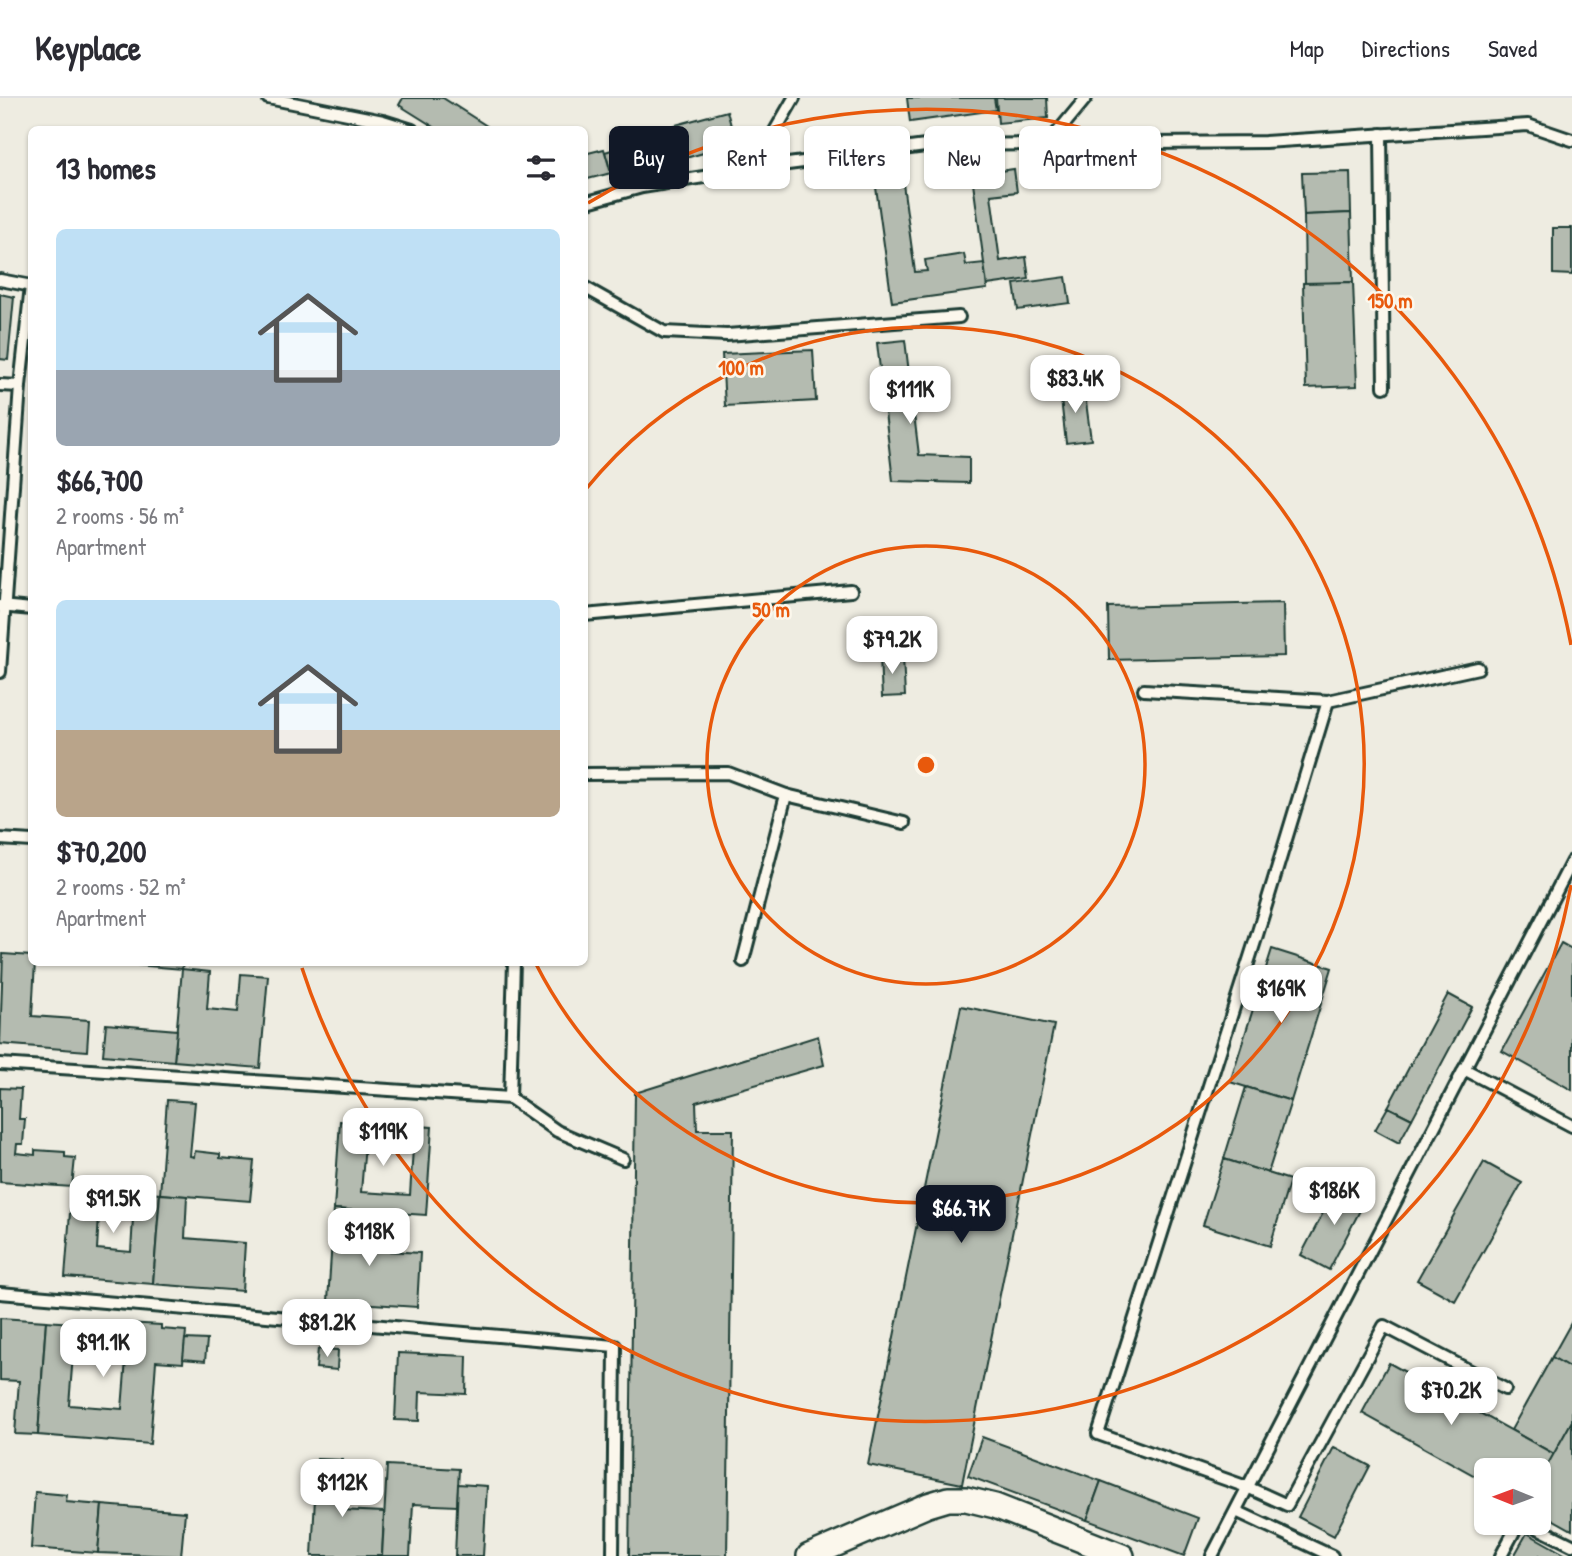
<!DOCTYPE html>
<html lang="en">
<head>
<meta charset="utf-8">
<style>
  :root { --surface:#fff; --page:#f2f2f3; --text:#2b2b33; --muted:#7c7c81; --line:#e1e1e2; --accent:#111827 }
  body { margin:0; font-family:"Patrick Hand",sans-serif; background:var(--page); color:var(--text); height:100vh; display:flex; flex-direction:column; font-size:26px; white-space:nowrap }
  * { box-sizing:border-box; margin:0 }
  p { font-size:23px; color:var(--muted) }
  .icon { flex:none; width:38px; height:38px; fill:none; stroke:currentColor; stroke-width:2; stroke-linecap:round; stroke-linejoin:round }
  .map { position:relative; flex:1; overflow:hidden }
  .details { position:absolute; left:28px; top:28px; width:560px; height:840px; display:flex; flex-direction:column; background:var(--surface); border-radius:10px; box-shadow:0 2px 5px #0004 }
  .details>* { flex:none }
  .guide { position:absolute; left:609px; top:28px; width:665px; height:63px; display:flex; gap:14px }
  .needle { width:46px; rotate:271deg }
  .tools { position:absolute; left:1474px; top:1360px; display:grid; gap:14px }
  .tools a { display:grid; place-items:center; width:77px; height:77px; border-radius:10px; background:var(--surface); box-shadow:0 2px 5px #0004; font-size:35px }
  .price { position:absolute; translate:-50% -60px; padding:0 16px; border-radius:14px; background:#fff; color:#222; font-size:23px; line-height:46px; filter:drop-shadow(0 2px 4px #0008) }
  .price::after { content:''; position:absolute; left:50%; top:42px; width:21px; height:16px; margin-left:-10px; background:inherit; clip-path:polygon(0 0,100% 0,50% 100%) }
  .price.on { background:var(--accent); color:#fff }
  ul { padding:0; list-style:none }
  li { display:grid; align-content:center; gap:14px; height:371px; padding:0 28px }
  li span { display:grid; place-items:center; height:217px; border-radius:10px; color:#555 }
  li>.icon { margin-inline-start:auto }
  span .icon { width:126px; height:126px; fill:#fffc; stroke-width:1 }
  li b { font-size:30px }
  h2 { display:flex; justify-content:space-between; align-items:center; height:84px; padding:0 28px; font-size:30px }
  .tag { padding:0 24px; border-radius:10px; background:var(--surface); box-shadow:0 2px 5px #0004; font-size:24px; line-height:63px }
  .tag.on { background:var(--accent); color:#fff }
  header { display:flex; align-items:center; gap:42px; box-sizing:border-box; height:98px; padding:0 35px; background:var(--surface); border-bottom:2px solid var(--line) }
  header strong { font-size:33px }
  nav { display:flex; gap:38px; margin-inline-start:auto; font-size:24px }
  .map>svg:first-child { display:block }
</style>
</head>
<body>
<header>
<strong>Keyplace</strong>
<nav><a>Map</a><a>Directions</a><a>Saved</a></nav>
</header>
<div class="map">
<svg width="1572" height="1458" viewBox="0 0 1572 1458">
  <rect width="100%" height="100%" fill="#eeece1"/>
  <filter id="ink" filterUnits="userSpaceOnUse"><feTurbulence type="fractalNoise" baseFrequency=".0143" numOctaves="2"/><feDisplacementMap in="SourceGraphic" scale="14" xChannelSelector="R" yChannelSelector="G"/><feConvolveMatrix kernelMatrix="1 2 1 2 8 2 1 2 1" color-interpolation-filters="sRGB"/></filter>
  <g filter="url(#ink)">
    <g fill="#b4bbb0" stroke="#1f3d34" stroke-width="2" fill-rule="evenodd">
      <path d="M403,0H443L493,32H439L399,7Z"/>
      <path d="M907,0H994L996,12L910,24Z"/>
      <path d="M996,0H1047L1048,20L998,25Z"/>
      <path d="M727,13L736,46L682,61L672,28Z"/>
      <path d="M674,34L679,52L610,71L605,54Z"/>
      <path d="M604,51L611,75L584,82V56Z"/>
      <path d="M901,71L915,174L927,173L925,162L964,156L966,167L984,165L987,191L892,204L874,75Z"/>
      <path d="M1014,71L1017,94L991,97L1000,163L1026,159L1029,181L987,187L972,77Z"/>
      <path d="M1350,74L1351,115L1304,117L1302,75Z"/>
      <path d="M1351,115L1353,184L1305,186L1304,117Z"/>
      <path d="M1553,130H1572V177L1553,176Z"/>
      <path d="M1066,179L1070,205L1018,212L1014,186Z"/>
      <path d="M1353,184L1357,288L1306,290L1303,185Z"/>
      <path d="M0,196L14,199L8,262L0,261Z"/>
      <path d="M905,242L919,357L969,359V385L893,383L877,245Z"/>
      <path d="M813,252L816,303L725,308L722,256Z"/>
      <path d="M1084,289L1091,342L1066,345L1060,292Z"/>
      <path d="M1283,505L1284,558L1109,562L1108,509Z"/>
      <path d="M903,558L905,598L882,599L880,559Z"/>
      <path d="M1561,845L1572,851V992L1502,953Z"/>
      <path d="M1272,851L1332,870L1291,1003L1230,984Z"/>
      <path d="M3,856L32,858V864H35L32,918L89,922L87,953L0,946Z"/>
      <path d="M101,864H183L182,871Z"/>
      <path d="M182,871L210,874L207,911L238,914L241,876L268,878L260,970L174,963Z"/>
      <path d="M1448,896L1472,909L1412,1021L1388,1009Z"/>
      <path d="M961,908L1054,927L962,1386L868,1367Z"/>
      <path d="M106,926L177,932L174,963L103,957Z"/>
      <path d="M818,938L824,967L696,1004L697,1032H733L727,1458H629L635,995Z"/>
      <path d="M1246,989L1291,1003L1268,1075L1224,1061Z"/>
      <path d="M0,990L21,991L19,1021H25L23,1046H17L16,1055L35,1057V1052L65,1054V1059L75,1060L72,1089L0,1084Z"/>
      <path d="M167,1002L195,1004L190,1058L194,1059L195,1053L220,1056V1060L254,1063L250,1103L160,1096Z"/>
      <path d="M1388,1009L1412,1021L1399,1045L1375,1032Z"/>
      <path d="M340,1023L432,1029L426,1117L334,1111ZM365,1046L413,1050L410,1097L361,1094Z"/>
      <path d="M1224,1061L1290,1082L1270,1148L1203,1127Z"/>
      <path d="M1484,1064L1522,1085L1455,1203L1417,1182Z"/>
      <path d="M1338,1086L1366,1101L1329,1172L1301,1157Z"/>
      <path d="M72,1089L160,1096L153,1186L65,1179ZM99,1118L133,1120L131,1154L97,1151Z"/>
      <path d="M160,1096L187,1098L185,1140L245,1145L242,1193L153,1186Z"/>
      <path d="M334,1111L362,1113L359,1151L420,1155L417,1209L328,1203Z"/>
      <path d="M0,1220L46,1223L38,1337L15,1336L19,1283L0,1282Z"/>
      <path d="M46,1223L125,1229L126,1225L161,1227V1231L186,1233L183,1265L156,1263L150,1346L38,1337ZM73,1257L126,1261L122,1311L69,1307Z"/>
      <path d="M1572,1223V1271L1552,1259Z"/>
      <path d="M185,1241L207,1242L205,1263L183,1261Z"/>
      <path d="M318,1251L338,1252L337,1272L316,1270Z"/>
      <path d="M398,1255L467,1258L466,1296L420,1294L419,1323L395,1322Z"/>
      <path d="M1552,1259L1572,1271V1323L1554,1356L1511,1332Z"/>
      <path d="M1389,1265L1554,1356L1538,1384V1372H1486V1384L1362,1315Z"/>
      <path d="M1572,1323V1432L1538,1413V1384Z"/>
      <path d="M982,1339L1101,1383L1087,1422L968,1378Z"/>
      <path d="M1334,1349L1370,1368L1334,1438L1298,1419Z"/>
      <path d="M317,1361L343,1362L340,1412L384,1414L382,1458H312Z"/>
      <path d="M387,1367L459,1371L457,1408L413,1406L410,1458H382Z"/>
      <path d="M1101,1383L1198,1420L1184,1458L1087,1422Z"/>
      <path d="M458,1386L487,1388L483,1458H455Z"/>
      <path d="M35,1394L67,1397L66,1404L102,1407L98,1455L31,1450Z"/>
      <path d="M102,1407L185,1414L181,1458L98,1455Z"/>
      <path d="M1527,1435L1568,1458H1514Z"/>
    </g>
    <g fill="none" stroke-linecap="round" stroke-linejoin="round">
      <g stroke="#1f3d34" stroke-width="16">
        <g id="lane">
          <path d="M268,0L383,23L412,32"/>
          <path d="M1381,36L1384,289"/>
          <path d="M1048,46L1086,0"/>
          <path d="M765,69L768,45L794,0"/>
          <path d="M584,105L642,89L765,69L933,47L1265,44L1528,27L1572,42"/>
          <path d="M0,182L32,188"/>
          <path d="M584,189L664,234L727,237L959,219"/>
          <path d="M0,287L20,288"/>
          <path d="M0,508L32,511"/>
          <path d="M584,517L851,493"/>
          <path d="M0,574L20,288L31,188"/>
          <path d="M1144,592L1328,603L1257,837L1098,1336L1247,1389L1287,1407L1384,1228L1505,1291"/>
          <path d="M1328,603L1478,570"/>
          <path d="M584,676L728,675L786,697L743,863"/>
          <path d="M786,697L904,725"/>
          <path d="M0,741L32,743"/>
          <path d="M0,966L510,1000L514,864"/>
          <path d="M1464,971L1572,1028"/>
          <path d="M510,1000L557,1033L623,1061"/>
          <path d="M0,1195L615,1248L613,1458"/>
          <path d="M1236,1413L1332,1458"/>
          <path d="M1526,1424L1572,1447"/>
          <path d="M1212,1458L1572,763"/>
          <path d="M1501,1458L1519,1424"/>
        </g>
      </g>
      <g stroke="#1f3d34" stroke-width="28">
        <path id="street" d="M809,1458L928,1407L948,1401H966L995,1408L1122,1458"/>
      </g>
      <use href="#lane" stroke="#fbf7ec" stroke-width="10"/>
      <use href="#street" stroke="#fbf7ec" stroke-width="23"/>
    </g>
  </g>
  <g fill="none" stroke="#e8590c" stroke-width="3.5">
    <circle cx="926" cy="667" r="219"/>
    <path d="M586 391A438 438 0 1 1 536 866"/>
    <path d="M1571 787A656 656 0 0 1 302 870M588 105A656 656 0 0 1 1571 547"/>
  </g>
  <circle cx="926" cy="667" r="10" fill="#e8590c" stroke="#fbf7ec" stroke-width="3.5"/>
  <g font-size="21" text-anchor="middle" font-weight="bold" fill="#e8590c" stroke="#fbf7ec" stroke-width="5" stroke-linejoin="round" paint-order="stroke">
    <text x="1390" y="210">150 m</text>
    <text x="741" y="277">100 m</text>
    <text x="771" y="519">50 m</text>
  </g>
</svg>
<div class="tools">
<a><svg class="needle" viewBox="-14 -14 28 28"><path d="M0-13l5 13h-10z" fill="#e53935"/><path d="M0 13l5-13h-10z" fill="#7c7c81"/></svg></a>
</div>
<b class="price" style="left:1075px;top:317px">$83.4K</b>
<b class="price" style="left:910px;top:328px">$111K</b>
<b class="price" style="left:892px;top:578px">$79.2K</b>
<b class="price" style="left:1281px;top:927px">$169K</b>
<b class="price" style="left:383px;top:1070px">$119K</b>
<b class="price" style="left:1334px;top:1129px">$186K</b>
<b class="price" style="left:113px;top:1137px">$91.5K</b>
<b class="price on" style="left:961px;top:1147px">$66.7K</b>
<b class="price" style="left:369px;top:1170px">$118K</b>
<b class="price" style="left:327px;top:1261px">$81.2K</b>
<b class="price" style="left:103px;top:1281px">$91.1K</b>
<b class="price" style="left:1451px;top:1329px">$70.2K</b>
<b class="price" style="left:342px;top:1421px">$112K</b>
<div class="guide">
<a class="tag on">Buy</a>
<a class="tag">Rent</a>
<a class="tag">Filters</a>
<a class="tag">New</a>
<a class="tag">Apartment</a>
</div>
<section class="details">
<h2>13 homes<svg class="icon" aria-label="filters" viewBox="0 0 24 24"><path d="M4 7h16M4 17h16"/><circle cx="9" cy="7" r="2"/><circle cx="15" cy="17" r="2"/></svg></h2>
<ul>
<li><span style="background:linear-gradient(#bfe0f5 65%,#9aa5b1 0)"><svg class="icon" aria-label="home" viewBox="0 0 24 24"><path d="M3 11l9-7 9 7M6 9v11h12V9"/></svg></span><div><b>$66,700</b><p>2 rooms · 56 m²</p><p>Apartment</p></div></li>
<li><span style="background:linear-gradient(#bfe0f5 60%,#b9a48a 0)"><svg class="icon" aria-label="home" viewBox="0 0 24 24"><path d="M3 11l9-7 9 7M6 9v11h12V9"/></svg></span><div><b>$70,200</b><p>2 rooms · 52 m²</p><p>Apartment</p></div></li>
</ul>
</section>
</div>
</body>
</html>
